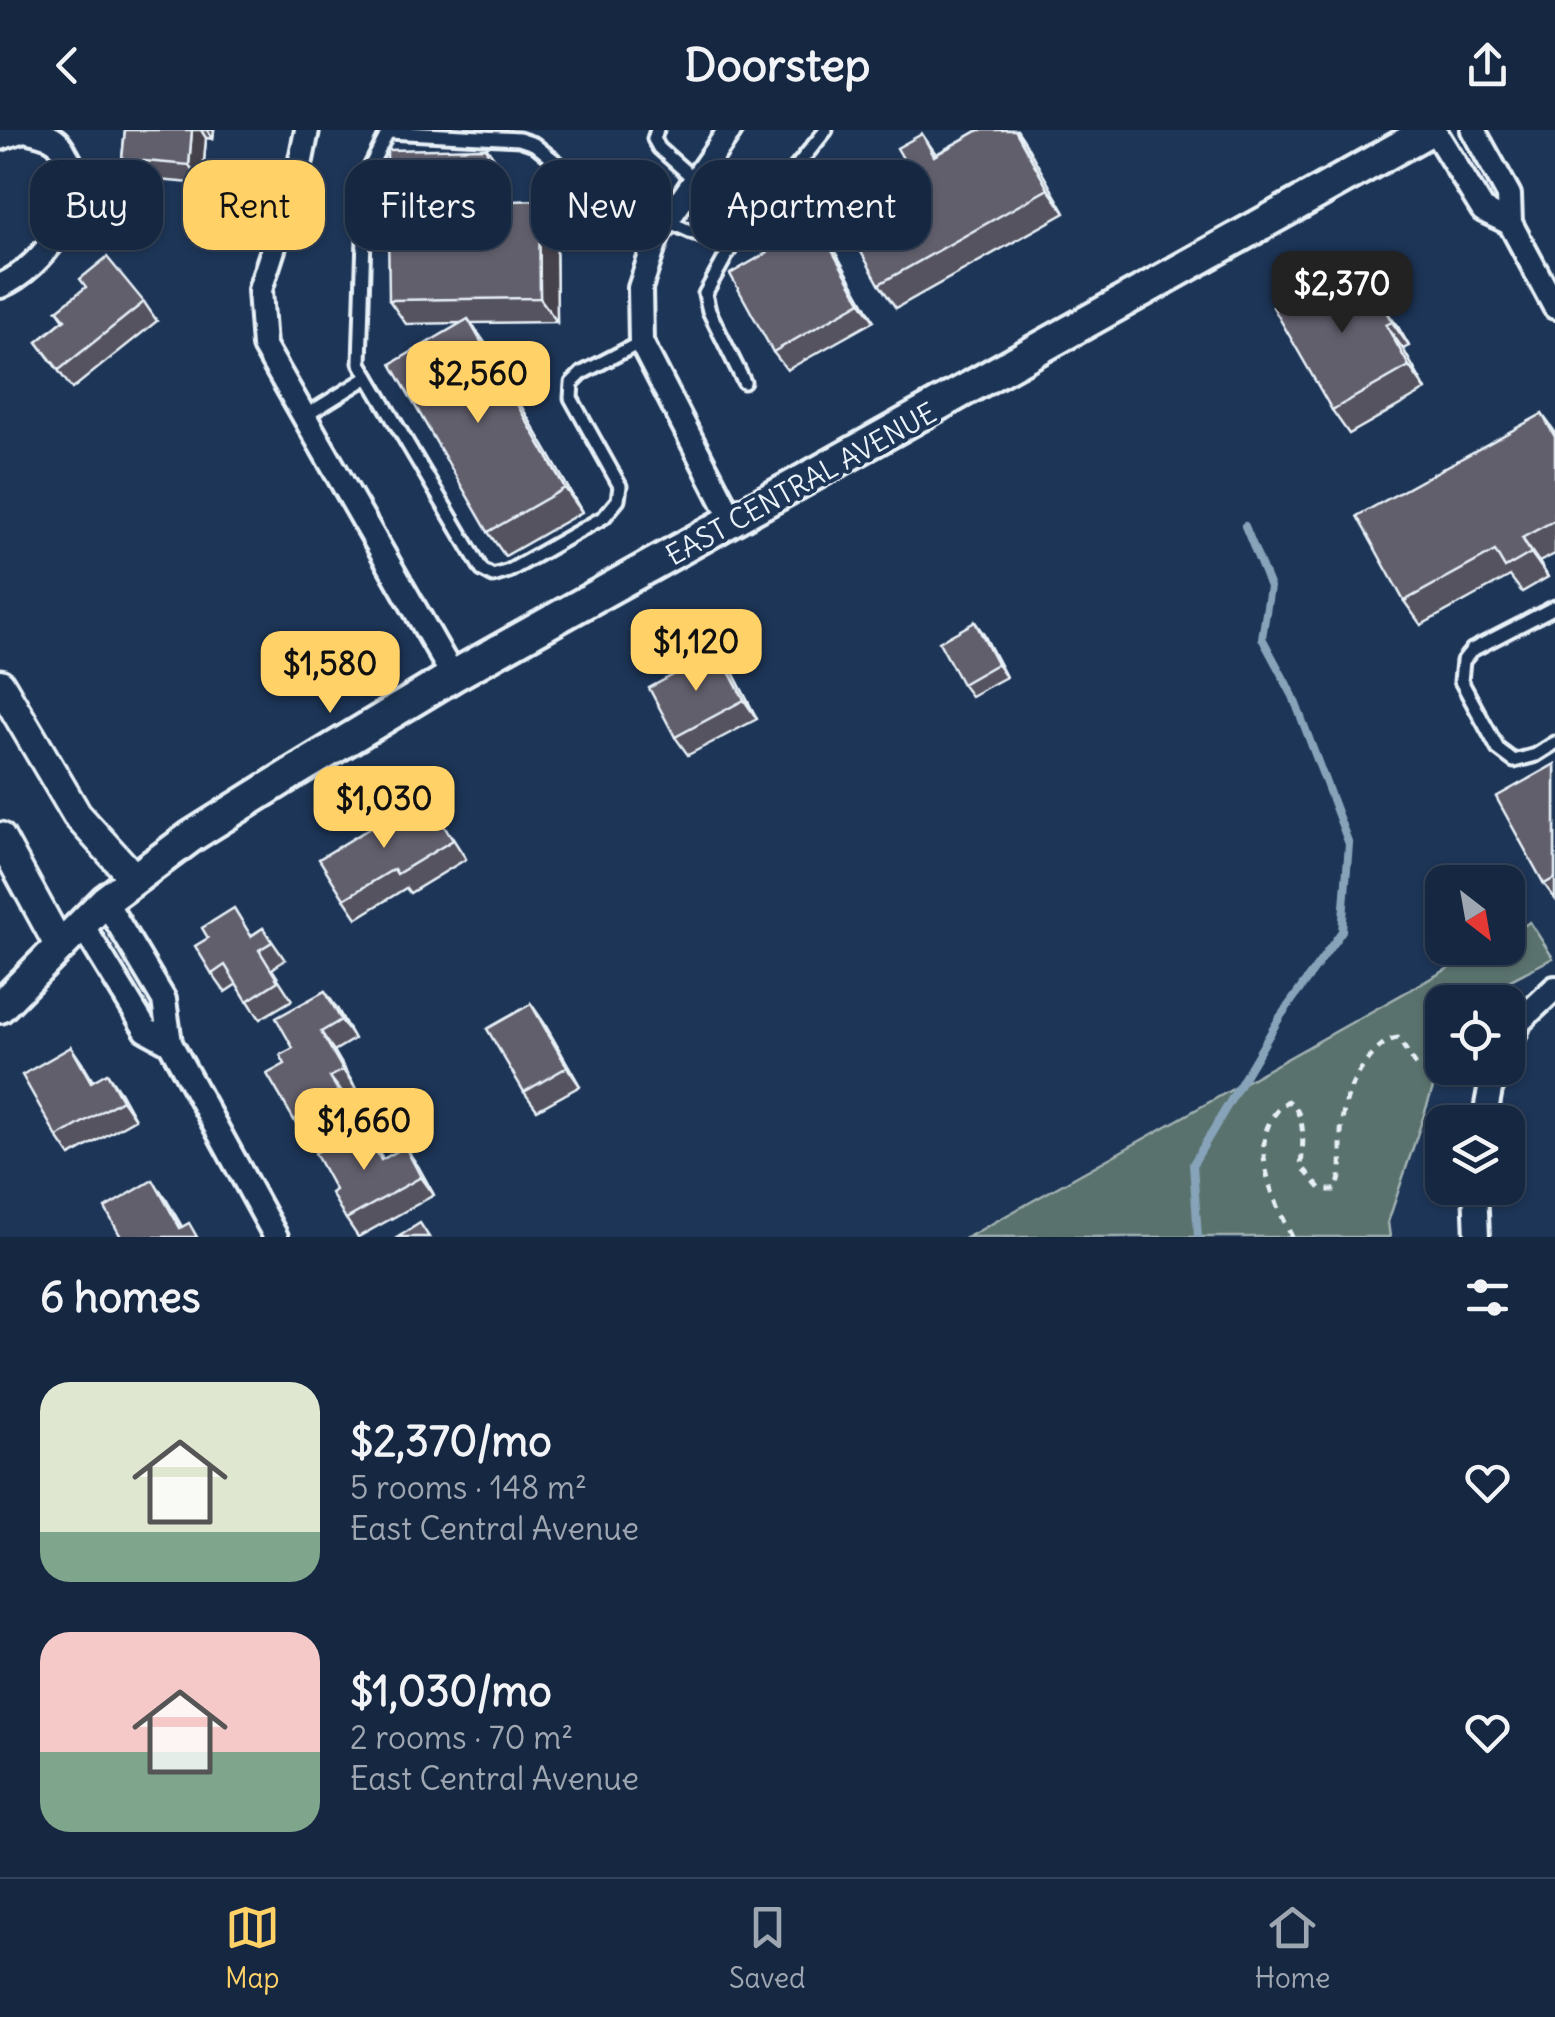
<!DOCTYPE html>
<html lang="en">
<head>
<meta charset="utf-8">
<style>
  :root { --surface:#162841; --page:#23344c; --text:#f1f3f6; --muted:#9ea6b1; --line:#35445a; --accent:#ffd166 }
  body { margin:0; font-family:Delius,sans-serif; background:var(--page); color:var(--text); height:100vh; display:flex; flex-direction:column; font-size:38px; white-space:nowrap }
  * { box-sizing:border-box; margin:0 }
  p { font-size:32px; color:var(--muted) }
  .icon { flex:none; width:55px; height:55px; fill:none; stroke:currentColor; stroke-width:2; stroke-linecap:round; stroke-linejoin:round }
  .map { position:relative; height:1107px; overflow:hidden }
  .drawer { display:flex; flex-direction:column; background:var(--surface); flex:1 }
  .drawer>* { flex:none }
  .top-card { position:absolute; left:30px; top:30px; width:1000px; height:90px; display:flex; gap:20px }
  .needle { width:65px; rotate:149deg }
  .tools { position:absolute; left:1425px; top:735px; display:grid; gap:20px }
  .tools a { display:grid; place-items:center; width:100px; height:100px; border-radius:20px; background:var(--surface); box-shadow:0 2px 8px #0004,0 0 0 2px var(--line); font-size:50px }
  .price { position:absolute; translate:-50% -85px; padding:0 22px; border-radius:20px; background:var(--accent); color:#111; font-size:32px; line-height:65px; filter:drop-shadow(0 2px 5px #0008) }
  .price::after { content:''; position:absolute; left:50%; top:60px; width:30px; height:22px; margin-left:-15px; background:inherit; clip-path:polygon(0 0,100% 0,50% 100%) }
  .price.current { background:#222; color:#fff }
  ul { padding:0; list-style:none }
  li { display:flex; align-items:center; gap:30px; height:250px; padding:0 40px }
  li span { display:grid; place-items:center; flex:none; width:280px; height:200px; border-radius:30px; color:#555 }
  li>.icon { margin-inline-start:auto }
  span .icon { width:120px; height:120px; fill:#fffc; stroke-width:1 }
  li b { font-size:42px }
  h2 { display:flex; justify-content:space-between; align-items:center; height:120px; padding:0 40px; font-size:42px }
  .tag { padding:0 35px; border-radius:30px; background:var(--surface); box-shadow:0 2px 8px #0004,0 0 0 2px var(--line); font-size:35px; line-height:90px }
  .tag.current { background:var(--accent); color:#111 }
  header { display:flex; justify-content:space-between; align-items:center; height:130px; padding:0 40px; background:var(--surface); font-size:45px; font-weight:800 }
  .tabs { display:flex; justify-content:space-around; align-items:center; height:140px; border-top:2px solid var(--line); background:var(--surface); font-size:28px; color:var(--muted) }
  .tabs a { display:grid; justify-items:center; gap:5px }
  .tabs .current { color:var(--accent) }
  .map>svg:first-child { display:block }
</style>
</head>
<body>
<header><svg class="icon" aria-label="back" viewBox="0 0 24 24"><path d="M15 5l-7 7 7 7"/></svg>Doorstep<svg class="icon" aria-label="share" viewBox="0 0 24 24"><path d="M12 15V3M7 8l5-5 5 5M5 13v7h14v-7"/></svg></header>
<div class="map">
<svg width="1555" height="1107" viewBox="0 0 1555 1107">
  <rect width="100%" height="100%" fill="#1d3557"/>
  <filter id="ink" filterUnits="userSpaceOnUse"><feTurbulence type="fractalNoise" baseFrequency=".01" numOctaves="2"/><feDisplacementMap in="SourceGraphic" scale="20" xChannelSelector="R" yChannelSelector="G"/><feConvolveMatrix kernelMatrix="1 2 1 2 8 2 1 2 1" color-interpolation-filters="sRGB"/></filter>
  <g filter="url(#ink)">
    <path fill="#5a726d" stroke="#a1b2b2" stroke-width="2.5" d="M1530,792L1553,828L1468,872H1442V931L1388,1092L1390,1107H968L1485,818H1508V805Z"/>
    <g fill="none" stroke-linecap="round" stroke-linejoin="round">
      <path stroke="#87a3b9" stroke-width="8" d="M1198,1107L1193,1034L1280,887L1342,801L1349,714L1293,566L1262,508L1270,457L1245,396"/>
      <g stroke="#e8f1f8" stroke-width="19">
        <g id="service">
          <path d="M389,0L366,45L360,233L482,440L493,446L509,441L604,387L618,370L620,356L571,268L572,253L582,243L641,212"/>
          <path d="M657,0L654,9L659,18L695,50"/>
          <path d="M388,2L519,9L534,14L631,92L658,104"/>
          <path d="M667,91L730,119"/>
          <path d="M744,252L709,181L705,164L730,119L826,0"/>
          <path d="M305,286L368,247"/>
          <path d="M1555,477L1472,520L1463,531L1461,551L1498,619L1514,631L1536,625L1555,613"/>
        </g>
      </g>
      <g stroke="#e8f1f8" stroke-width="30">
        <g id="minor">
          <path d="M307,0L300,35L260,160L264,216L453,546"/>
          <path d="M730,0L658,104L640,158L641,212L733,391"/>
          <path d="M1434,0L1483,80L1510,93"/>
          <path d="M1473,0L1509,65L1510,93L1555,177"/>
          <path d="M0,8L23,0"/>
          <path d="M0,156C43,138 95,69 65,23C64,21 58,12 56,11C49,5 35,3 26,0"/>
          <path d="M105,771L164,870L170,913L276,1107"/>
          <path d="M81,793L146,900L170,913"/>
          <path d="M1508,919L1520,891L1555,858"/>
          <path d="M1484,992L1490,959L1500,938"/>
          <path d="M1475,1058L1477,1107"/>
        </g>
      </g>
      <g stroke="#e8f1f8" stroke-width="35">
        <g id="tertiary">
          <path d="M0,554L77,685L134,748"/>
          <path d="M0,707L59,815"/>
        </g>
      </g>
      <g stroke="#e8f1f8" stroke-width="38">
        <path id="secondary" d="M0,877L105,771L192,706L291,644L453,546L1430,0"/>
      </g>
      <path stroke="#e8f1f8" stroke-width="5" stroke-dasharray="8 8" stroke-linecap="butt" d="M1292,1107C1272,1066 1242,1004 1288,971C1307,983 1303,1015 1301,1036L1322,1060H1336C1343,1043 1341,1032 1341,1013C1340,983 1349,954 1367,931C1377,920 1383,910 1398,908L1417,937L1434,935L1442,917"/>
      <use href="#service" stroke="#1d3557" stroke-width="11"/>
      <use href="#minor" stroke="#1d3557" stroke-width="22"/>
      <use href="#tertiary" stroke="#1d3557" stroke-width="28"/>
      <use href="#secondary" stroke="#1d3557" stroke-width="30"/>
    </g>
    <g fill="#54525e" stroke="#e8f1f8" stroke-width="2.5">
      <path d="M125,0H214L213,9L206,8L202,54L135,48L122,29Z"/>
      <path d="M979,0H1017L1065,83L896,178L879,154L909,39L922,4L936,24Z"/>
      <path d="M504,42V71L556,95L557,192L471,193L485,213L582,382L505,426L488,402L462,193L406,194L389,170Z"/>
      <path d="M817,94L830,113L874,191L787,240L773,222Z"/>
      <path d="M1351,133L1378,174L1398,197L1409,216L1403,219L1426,260L1349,304L1332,280Z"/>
      <path d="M144,172L157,191L72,259L37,212L64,190L57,180Z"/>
      <path d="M1542,284L1555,302V424L1539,432L1548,447L1522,462L1510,446L1421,495L1404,471Z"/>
      <path d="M975,492L984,505L1006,547L971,566L962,554Z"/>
      <path d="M718,521L731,539L757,589L688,625L675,607Z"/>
      <path d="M1555,634V769L1544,754Z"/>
      <path d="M428,690L450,704L466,729L410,763L406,758L357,788L344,769L385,699Z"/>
      <path d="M263,798L285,830L272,839L292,870L260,889L237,854L225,862L212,844L252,805Z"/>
      <path d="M531,874L544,893L580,956L537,980L524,962Z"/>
      <path d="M338,880L354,909L334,921L356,959L344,965L353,983L307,1009L294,990L285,934L293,918Z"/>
      <path d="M71,917L93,951L120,962L135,989L70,1026L57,1007Z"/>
      <path d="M371,1012L383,1029L418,1036L434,1065L358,1107L346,1089L335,1060L363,1017Z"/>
    </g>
    <g fill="#45424c" stroke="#e8f1f8" stroke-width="2.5">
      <path d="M192,0H201L206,8L202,54L189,35Z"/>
      <path d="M207,0H214L213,9Z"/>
      <path d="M1015,0H1017L1023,9L1065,83L1048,59Z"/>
      <path d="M487,18L504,42V96L487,72Z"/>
      <path d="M539,70L556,95L557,192L540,168Z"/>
      <path d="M817,94L830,113L874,191L861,172Z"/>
      <path d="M1351,133L1368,157L1389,193L1376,176Z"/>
      <path d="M1381,173L1398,197L1409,216L1392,192Z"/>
      <path d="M468,189L485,213L582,382L565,358Z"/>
      <path d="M1386,195L1403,219L1426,260L1409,236Z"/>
      <path d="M1522,408L1539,432L1548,447L1531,423Z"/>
      <path d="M975,492L984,505L1006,547L997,534Z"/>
      <path d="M718,521L731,539L757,589L744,570Z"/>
      <path d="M325,861L338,880L354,909L341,890Z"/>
      <path d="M531,874L544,893L580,956L567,937Z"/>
      <path d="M321,902L334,921L356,959L343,940Z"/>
      <path d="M71,917L84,936L104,971L91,952Z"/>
      <path d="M107,943L120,962L135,989L122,970Z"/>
      <path d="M330,947L344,965L353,983L340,964Z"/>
      <path d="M405,1017L418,1036L434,1065L421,1047Z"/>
      <path d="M153,1050L166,1069L188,1107L180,1098Z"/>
    </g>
    <g fill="#625f6d" stroke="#e8f1f8" stroke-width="2.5">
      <path d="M125,0H192L189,35L122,29Z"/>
      <path d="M979,0H1015L1048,59L879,154L837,79L909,39L897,18L922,4L934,26Z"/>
      <path d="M487,18V72L539,70L540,168L389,170L387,20Z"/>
      <path d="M817,94L861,172L773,222L730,144Z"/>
      <path d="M107,127L144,172L59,240L37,212L65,189L57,180L86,157L80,149Z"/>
      <path d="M1351,133L1376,176L1381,173L1392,192L1386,195L1409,236L1332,280L1273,177Z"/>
      <path d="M468,189L565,358L488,402L391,234Z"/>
      <path d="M1542,284L1555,307V390L1522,408L1531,423L1505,438L1495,421L1404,471L1357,386Z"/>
      <path d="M975,492L997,534L962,554L939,512Z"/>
      <path d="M718,521L744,570L675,607L649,558Z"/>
      <path d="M1555,634V748L1544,754L1496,667Z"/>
      <path d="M420,678L428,691L437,685L453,710L397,744L394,739L344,769L319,729L380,692L384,699Z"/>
      <path d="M234,778L251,806L263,798L272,812L259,820L278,851L247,871L225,835L212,844L195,816L208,808L202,798Z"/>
      <path d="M325,861L341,890L321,902L343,940L330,947L340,964L294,990L267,944L285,934L280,925L293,918L276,888Z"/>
      <path d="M531,874L567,937L524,962L487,899Z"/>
      <path d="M71,917L91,952L107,943L122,970L57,1007L22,945Z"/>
      <path d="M353,1002L362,1018L371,1012L381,1030L405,1017L421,1047L346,1089L331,1063L335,1060L315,1023Z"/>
      <path d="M153,1050L180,1098L189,1093L197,1107H121L105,1078Z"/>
      <path d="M420,1093L429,1107H398Z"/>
    </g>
  </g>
  <g text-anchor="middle" stroke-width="8" stroke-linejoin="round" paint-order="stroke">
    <g font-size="28" fill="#e8f1f8" stroke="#1d3557">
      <text transform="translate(801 354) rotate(-29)" y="10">EAST CENTRAL AVENUE</text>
    </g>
  </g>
</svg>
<div class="tools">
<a><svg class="needle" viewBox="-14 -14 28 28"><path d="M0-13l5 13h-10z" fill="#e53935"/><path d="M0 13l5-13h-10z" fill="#9ea6b1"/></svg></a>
<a><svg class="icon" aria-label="locate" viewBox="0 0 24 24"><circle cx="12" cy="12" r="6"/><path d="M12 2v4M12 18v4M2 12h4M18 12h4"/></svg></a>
<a><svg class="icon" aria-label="layers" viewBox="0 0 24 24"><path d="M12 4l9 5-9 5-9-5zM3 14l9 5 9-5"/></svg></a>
</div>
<b class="price current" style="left:1342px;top:206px">$2,370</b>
<b class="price" style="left:478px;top:296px">$2,560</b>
<b class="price" style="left:696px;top:564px">$1,120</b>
<b class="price" style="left:330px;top:586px">$1,580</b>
<b class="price" style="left:384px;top:721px">$1,030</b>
<b class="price" style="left:364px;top:1043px">$1,660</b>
<div class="top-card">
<a class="tag">Buy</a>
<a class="tag current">Rent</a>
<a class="tag">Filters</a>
<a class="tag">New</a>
<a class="tag">Apartment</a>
</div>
</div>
<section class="drawer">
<h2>6 homes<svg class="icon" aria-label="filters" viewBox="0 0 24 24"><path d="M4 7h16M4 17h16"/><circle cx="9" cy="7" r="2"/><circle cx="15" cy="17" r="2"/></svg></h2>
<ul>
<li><span style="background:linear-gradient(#dfe7d0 75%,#7fa58c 0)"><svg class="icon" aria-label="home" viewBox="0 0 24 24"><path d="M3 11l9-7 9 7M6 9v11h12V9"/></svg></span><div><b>$2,370/mo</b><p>5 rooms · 148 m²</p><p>East Central Avenue</p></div><svg class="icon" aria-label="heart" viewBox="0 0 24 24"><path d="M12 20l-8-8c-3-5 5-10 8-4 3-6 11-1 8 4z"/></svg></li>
<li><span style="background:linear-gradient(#f6c9c9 60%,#7fa58c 0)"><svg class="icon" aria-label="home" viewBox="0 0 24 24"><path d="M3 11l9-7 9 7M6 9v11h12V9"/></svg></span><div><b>$1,030/mo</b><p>2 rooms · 70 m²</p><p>East Central Avenue</p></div><svg class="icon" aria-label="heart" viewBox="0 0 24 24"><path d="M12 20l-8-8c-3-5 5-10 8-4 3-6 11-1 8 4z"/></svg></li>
</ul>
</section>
<nav class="tabs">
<a class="current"><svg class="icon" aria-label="map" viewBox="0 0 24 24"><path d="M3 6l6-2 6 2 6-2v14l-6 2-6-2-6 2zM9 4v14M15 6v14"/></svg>Map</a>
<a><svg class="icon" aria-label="saved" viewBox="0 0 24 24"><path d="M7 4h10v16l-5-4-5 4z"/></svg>Saved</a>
<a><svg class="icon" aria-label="home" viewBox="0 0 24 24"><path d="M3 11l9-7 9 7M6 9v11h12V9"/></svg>Home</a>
</nav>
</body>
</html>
